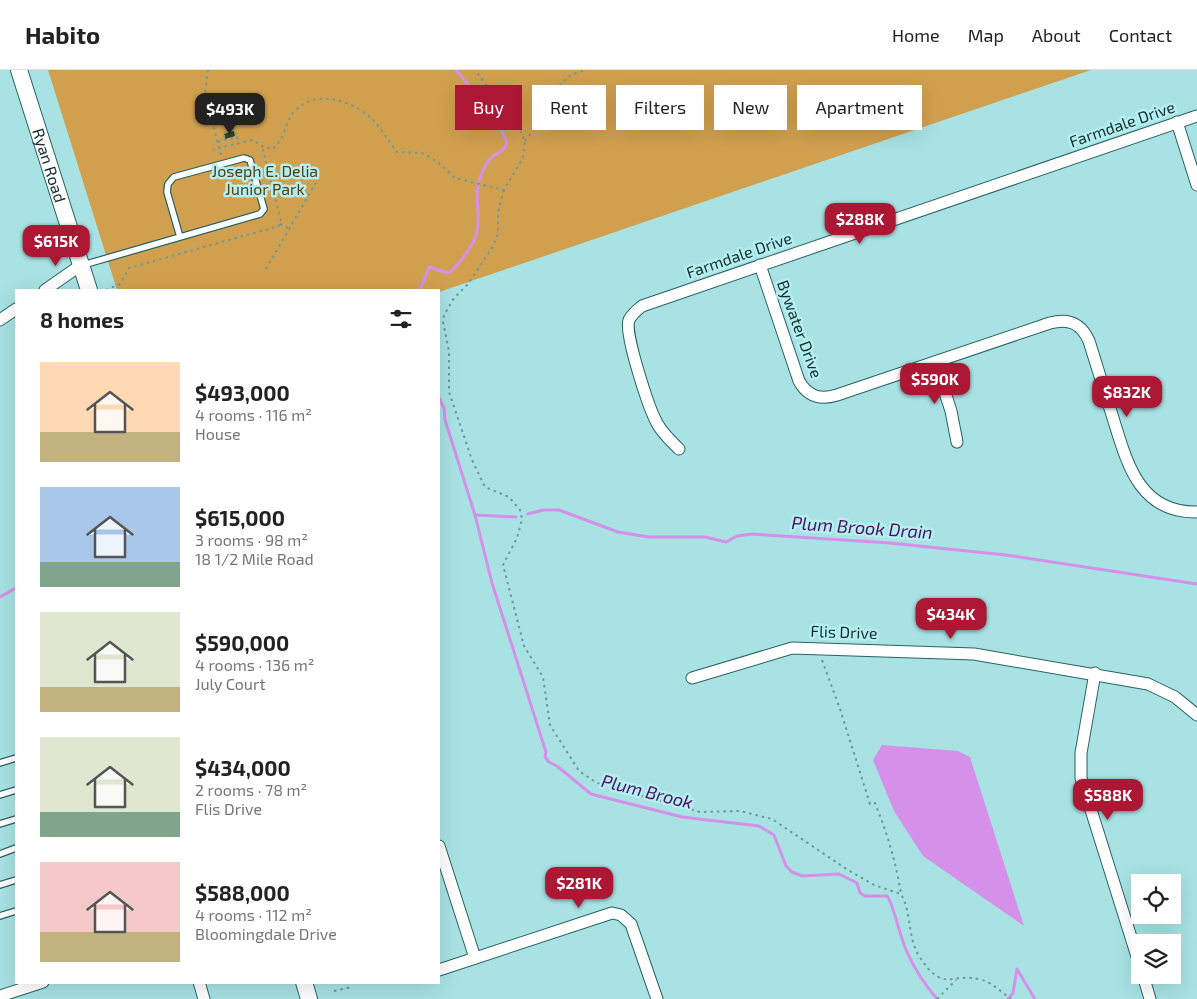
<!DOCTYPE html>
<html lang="en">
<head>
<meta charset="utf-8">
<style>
  :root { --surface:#fff; --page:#f2f2f2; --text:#222; --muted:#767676; --line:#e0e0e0; --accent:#ac1734 }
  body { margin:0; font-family:"Exo 2",sans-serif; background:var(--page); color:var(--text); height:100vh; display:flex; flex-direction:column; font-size:19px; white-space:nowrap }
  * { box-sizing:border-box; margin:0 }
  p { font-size:16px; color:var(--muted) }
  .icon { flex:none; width:28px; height:28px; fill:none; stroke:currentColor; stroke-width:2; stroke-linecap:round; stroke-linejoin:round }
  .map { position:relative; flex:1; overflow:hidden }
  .panel { position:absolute; left:15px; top:219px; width:425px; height:695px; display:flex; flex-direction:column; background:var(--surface); border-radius:0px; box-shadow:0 5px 20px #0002 }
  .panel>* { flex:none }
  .top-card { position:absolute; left:455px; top:15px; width:475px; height:45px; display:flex; gap:10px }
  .buttons { position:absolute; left:1131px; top:804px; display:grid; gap:10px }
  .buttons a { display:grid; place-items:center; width:50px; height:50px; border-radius:0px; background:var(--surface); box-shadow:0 5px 20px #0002; font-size:25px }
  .price { position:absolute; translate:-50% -42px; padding:0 11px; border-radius:10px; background:var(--accent); color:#fff; font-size:16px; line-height:32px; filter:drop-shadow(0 1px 2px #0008) }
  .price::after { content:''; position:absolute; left:50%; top:30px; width:15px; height:11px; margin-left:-8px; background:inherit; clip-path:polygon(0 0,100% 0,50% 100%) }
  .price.active { background:#222; color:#fff }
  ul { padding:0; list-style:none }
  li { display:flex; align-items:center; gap:15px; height:125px; padding:0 25px }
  li span { display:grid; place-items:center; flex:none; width:140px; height:100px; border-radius:0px; color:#555 }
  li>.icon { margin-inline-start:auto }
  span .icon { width:60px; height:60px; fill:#fffc; stroke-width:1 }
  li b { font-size:21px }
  h2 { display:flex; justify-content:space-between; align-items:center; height:60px; padding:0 25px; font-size:21px }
  .tag { padding:0 18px; border-radius:0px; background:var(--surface); box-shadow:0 5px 20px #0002; font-size:18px; line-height:45px }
  .tag.active { background:var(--accent); color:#fff }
  header { display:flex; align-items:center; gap:30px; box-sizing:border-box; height:70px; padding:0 25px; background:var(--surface); border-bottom:1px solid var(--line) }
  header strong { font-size:24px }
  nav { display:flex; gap:28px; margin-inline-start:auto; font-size:18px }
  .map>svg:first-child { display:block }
</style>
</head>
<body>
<header>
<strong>Habito</strong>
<nav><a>Home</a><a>Map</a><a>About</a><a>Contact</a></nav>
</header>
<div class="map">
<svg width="1197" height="929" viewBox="0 0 1197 929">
  <rect width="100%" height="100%" fill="#a8e2e3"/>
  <path fill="#d1a04f" d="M48,0H1091L439,222V220H117Z"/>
  <path fill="#d590ea" d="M882,675L958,681L970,687L1024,856L923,786L894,741L873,690Z"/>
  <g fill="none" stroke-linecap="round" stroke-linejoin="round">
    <g stroke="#d590ea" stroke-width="3">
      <path d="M420,220L429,197L448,203C455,199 459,193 464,186C491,154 469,133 481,105C483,100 487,91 491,88C498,81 501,85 507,73L496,48L456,0"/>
      <path d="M439,328L444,338L445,350L475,445L492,513L546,682L545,687L549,692L557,696L591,724L682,747L759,756L774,765L786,796L792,802L802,806L839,804L857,813L860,823L865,826H887C893,832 901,871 907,882C914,898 926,916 937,929"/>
      <path d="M528,444L543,440H559L618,462L649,467H705L726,472L737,466L752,464L890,473L1006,485L1197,514"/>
      <path d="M475,445L516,447"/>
      <path d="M0,527L16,518"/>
      <path d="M1008,929L1013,923L1017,899L1035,929"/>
    </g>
  </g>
  <path fill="#2c4424" d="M234,61L235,66L225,69L224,64Z"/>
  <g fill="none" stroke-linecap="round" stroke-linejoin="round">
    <g stroke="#296264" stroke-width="8">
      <g id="lane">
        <path d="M83,195L260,144L264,139L250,90L244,88L174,107L168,114L167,122L180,167"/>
        <path d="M0,693L16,688"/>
        <path d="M0,725L16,720"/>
        <path d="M0,754L16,749"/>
        <path d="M0,784L16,778"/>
        <path d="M0,815L16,810"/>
        <path d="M0,846L16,841"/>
      </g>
    </g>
    <g stroke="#296264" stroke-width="13">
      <g id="street">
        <path d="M1177,52L1197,115"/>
        <path d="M760,195L799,311C808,327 821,330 837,325L1050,253C1069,248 1081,253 1089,271C1097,297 1105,322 1113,348C1127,393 1139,443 1197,442"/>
        <path d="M45,220L81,195"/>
        <path d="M0,250L16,239"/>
        <path d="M935,292L951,341L957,372"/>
        <path d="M679,379C671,371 662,363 657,353C649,339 624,263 629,250C632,244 637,240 642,236L1197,46"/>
        <path d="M1095,603L1081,683V708L1140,896"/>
        <path d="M692,608L792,578L974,584L1148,614L1175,627L1197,645"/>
        <path d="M439,776L475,888"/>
        <path d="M439,900L612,843L621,845L631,854L657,929"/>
        <path d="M1143,905L1150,929"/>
        <path d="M199,912L204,929"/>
        <path d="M0,926L43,912"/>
      </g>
    </g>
    <g stroke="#296264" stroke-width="18">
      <g id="secondary">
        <path id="s1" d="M19,0L89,220"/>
        <path d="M304,912L309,929"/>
      </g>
    </g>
    <g stroke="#6e9a9b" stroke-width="2" stroke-dasharray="2.5 4" stroke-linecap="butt">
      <path d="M208,0L205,23L219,78L213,80"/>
      <path d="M235,62L237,67"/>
      <path d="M224,65L225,70"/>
      <path d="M525,71C540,53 551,19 570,6C574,3 580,2 584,0"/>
      <path d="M218,72L237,67L238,74"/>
      <path d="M221,85L219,78L252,70L262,76L272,79C284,72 285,54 293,43C312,20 345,28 366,44C379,53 387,70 397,82L422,83L438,92L455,108L504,120L523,88L525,71L519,58L475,0"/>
      <path d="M504,120L498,143V164L492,178L468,214L454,228L444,245L443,252L449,281V322L472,390L485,417L509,427L520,440L522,449L517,468L503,495L524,576L543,607L550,655L579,701L597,713L700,742L740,741L772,749L848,800L874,815L901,824C912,843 907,866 919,886C944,925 950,901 982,910C993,913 1002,923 1011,929"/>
      <path d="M280,154L288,158"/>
      <path d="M266,199L318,109"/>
      <path d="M106,220L120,214L129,198L279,156L281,151L262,76"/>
      <path d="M822,590L840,639L870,734L875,733C887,763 896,792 901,824"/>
      <path d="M334,921L351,917"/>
      <path d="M937,929L956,910"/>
    </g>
    <use href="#lane" stroke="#fff" stroke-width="5.5"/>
    <use href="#street" stroke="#fff" stroke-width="11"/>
    <use href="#secondary" stroke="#fff" stroke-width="16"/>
  </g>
  <g text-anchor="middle" stroke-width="5" stroke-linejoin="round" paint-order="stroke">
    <g font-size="16" fill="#152d2d" stroke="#b4eff1">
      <text transform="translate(1122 54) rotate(-19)" y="6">Farmdale Drive</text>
      <text dy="6" stroke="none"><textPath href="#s1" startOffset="100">Ryan Road</textPath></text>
      <text transform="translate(739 185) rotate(-19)" y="6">Farmdale Drive</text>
      <text transform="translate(800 259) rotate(70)" y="6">Bywater Drive</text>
      <text transform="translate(844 562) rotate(2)" y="6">Flis Drive</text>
    </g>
    <g font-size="16" fill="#563d0e" stroke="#b4eff1">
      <text x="265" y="107">Joseph E. Delia<tspan x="265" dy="18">Junior Park</tspan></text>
    </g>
    <g font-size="18" font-style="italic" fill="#500f60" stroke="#b4eff1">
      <text transform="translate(862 458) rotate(4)" y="6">Plum Brook Drain</text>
      <text transform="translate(647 722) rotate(14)" y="6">Plum Brook</text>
    </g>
  </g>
</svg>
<div class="buttons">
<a><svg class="icon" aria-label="locate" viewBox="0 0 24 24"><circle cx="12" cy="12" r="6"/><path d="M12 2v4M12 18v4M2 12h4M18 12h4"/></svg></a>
<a><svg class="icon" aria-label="layers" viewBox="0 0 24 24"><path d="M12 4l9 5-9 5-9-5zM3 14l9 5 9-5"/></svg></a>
</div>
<b class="price active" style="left:230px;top:65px">$493K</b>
<b class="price" style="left:860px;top:175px">$288K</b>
<b class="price" style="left:56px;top:197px">$615K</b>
<b class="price" style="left:935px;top:335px">$590K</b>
<b class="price" style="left:1127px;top:348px">$832K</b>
<b class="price" style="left:951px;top:570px">$434K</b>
<b class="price" style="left:1108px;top:751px">$588K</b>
<b class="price" style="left:579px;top:839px">$281K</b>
<div class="top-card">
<a class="tag active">Buy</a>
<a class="tag">Rent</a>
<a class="tag">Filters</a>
<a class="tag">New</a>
<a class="tag">Apartment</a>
</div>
<section class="panel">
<h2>8 homes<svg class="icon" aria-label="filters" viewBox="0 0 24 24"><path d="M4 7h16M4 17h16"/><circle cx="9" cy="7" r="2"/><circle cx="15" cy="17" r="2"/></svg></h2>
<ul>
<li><span style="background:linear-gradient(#ffd9b3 70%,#c2b280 0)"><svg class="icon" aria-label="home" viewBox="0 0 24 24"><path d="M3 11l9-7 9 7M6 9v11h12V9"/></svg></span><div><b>$493,000</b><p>4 rooms · 116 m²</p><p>House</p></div></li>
<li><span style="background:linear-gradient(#a9c7e8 75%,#7fa58c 0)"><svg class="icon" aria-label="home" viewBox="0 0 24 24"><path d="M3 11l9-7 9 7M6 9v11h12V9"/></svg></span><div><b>$615,000</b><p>3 rooms · 98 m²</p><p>18 1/2 Mile Road</p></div></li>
<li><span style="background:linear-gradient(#dfe7d0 75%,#c2b280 0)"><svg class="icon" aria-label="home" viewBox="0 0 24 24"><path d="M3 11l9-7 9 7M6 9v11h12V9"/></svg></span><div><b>$590,000</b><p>4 rooms · 136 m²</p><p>July Court</p></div></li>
<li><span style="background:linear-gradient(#dfe7d0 75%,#7fa58c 0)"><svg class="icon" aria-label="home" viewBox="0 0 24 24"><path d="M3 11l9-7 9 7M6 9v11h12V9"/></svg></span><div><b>$434,000</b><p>2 rooms · 78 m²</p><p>Flis Drive</p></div></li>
<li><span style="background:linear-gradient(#f6c9c9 70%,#c2b280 0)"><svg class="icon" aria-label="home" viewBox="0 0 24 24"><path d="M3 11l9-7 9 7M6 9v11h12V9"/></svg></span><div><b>$588,000</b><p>4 rooms · 112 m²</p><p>Bloomingdale Drive</p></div></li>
</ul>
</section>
</div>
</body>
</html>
